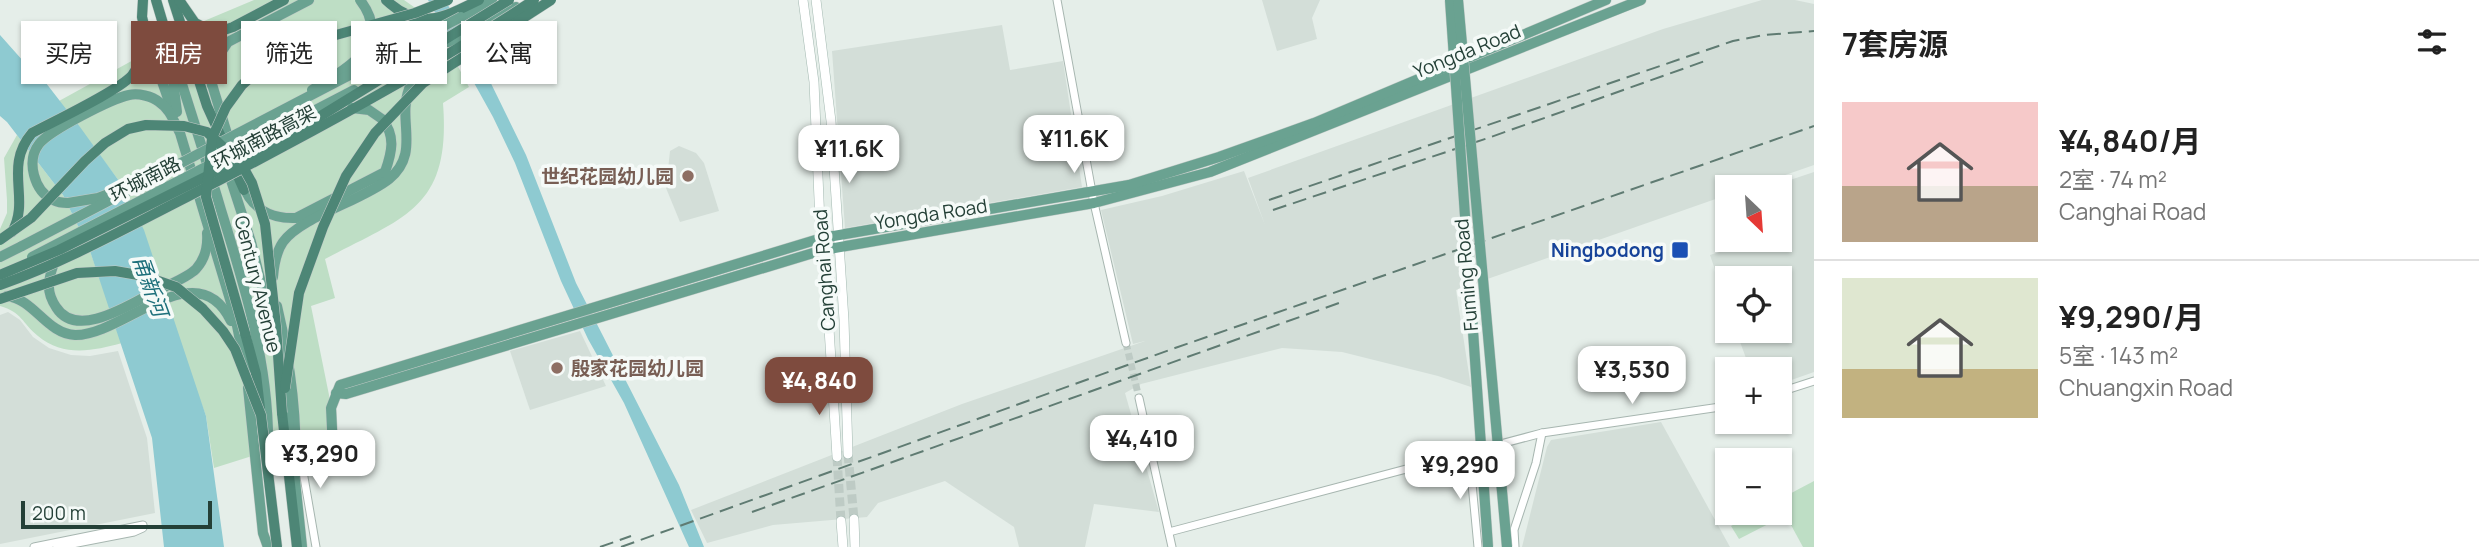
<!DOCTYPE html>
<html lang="zh">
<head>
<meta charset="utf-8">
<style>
  :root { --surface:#fff; --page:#f6f6f6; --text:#222; --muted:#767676; --line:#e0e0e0; --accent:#7e4b3e }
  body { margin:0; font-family:Manrope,"Noto Sans SC",sans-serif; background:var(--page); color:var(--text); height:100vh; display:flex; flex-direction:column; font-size:26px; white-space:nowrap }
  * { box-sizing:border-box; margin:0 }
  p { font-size:23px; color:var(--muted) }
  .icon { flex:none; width:38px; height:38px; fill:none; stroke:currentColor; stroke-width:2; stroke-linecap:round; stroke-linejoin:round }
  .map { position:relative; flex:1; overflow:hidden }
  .drawer { display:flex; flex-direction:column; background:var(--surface); width:665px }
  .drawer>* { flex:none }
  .guide { position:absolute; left:21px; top:21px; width:665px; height:63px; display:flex; gap:14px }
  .needle { width:46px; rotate:155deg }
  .tools { position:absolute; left:1715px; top:175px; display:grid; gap:14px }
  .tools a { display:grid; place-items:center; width:77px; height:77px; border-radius:0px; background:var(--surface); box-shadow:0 2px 5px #0004; font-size:35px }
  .scale { position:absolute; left:21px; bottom:18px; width:191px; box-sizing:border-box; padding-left:7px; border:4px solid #244037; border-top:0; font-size:19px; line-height:24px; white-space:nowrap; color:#244037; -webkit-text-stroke:5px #f5faf8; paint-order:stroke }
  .price { position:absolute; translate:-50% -60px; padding:0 16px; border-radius:14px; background:#fff; color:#222; font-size:23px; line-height:46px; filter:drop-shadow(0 2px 4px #0008) }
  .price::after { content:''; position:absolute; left:50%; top:42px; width:21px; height:16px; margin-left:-10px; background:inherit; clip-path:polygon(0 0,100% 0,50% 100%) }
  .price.selected { background:var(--accent); color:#fff }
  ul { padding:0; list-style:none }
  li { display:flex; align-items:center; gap:21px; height:175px; padding:0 28px }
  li+li { border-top:2px solid var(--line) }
  li span { display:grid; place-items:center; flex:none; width:196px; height:140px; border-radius:0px; color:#555 }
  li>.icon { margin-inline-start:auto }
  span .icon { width:84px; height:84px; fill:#fffc; stroke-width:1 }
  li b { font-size:30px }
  h2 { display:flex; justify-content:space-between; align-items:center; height:84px; padding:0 28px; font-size:30px }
  .chip { padding:0 24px; border-radius:0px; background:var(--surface); box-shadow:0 2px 5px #0004; font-size:24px; line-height:63px }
  .chip.selected { background:var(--accent); color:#fff }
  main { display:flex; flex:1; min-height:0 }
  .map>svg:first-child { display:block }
</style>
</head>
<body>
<main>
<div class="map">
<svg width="1814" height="547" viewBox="0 0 1814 547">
  <rect width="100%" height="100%" fill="#e5eee9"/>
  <g fill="#d3ded8">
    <path d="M1262,0H1320L1312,18L1317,39L1277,51Z"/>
    <path d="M1762,0H1795L1814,4V165L1751,187H1727V195L1456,290L1471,387L1438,376L1342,352L1282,348L1141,384L1125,393L1159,512L1094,504L1085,547H1019L1014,527L945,481L878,503L867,517L773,525L707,543L691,510L962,404L1145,341L1133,344L1101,210L1162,196L1244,171L1265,225L1248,178L1663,29Z"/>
    <path d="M1002,25L1010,70L1063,61L1082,187L845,228L832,51Z"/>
    <path d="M679,146L696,153L704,163L719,211L680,222L666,188L670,151Z"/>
    <path d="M1814,172V372L1780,384V369H1750L1736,331H1780V278H1727V305L1710,255L1741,245L1740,240H1780V187H1769Z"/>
    <path d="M8,312L20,320L33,337L49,348L71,355L90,356L118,351L147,438L155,513L0,544V315Z"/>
    <path d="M580,331L606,386L530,410L510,351Z"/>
    <path d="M1661,422L1730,547H1522L1547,447L1551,440Z"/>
  </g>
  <g fill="#bedec5">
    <path d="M254,0H404L414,7L428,8L434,22L469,87L443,103C451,208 406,216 325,259L335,298L311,306L329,395L328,432L214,468L206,416L119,181L59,101L204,21Z"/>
    <path d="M17,135L63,195L90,251L122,343C93,351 63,357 38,336C22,323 22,312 0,306V229L7,213V200L4,158Z"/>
    <path d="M1814,481V547H1803L1780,505V499Z"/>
    <path d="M1756,513H1775L1778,519L1739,539L1731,526Z"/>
  </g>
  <g fill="#8ecad1">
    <path d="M428,0H445L480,61L526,155L576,283L679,485L704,547H689L624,403L588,339L561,281L515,163L493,117Z"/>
    <path d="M0,35L24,62L39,74L80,127L119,181L144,230L206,416L224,547H164L152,438L90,251L63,195L7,122L0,116Z"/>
  </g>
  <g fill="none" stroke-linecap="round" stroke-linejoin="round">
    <path stroke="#becbc5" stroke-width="7" stroke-dasharray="7 3.5" stroke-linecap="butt" d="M1126,343L1139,398"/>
    <g stroke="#becbc5" stroke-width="9" stroke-dasharray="9 4.5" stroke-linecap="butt">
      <path d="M848,454L854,519"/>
      <path d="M837,457L841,521"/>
    </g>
    <g stroke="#a7b6b0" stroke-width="9">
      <g id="tertiary">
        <path d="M1057,0L1094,203L1126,343"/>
        <path d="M1780,392L1814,381"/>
        <path d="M1139,398L1172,547"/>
        <path d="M299,448L316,547"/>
        <path d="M1469,452L1478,547"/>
        <path d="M1169,532L1542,433L1727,406"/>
        <path d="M34,547L143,525V528L134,532L57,547"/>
        <path d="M1515,547L1514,530L1536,463L1542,433"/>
      </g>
    </g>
    <g stroke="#a3b9b1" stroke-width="10">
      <g id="secondary">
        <path d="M803,0L814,82L820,223L825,264L837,457"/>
        <path d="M816,0L831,121L844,320L848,454"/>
        <path d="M854,519L855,547"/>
        <path d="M841,521L843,547"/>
      </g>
    </g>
    <g stroke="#c2cac7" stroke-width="11">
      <g id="primary">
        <path d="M461,17L492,0"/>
        <path d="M470,31L516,7"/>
        <path d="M167,37C185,94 204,152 221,210C245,287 270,368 268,449"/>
        <path d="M147,38L173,113"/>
        <path d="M171,65L177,112"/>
        <path d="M211,81L235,160"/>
        <path d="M212,85V66L228,42L309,0"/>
        <path d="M227,168L251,242L273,332"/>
        <path d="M242,182C250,208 270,219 296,218L385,172C392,152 396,136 382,119"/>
        <path d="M68,203C64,203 57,202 53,200C34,191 26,161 39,144C50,130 111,99 129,95C138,93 152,96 159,102C170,109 174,122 180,133L235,316L246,370"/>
        <path d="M0,257L22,246"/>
        <path d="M53,266C48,281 46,292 56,307C77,341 132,303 158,290C170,284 187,278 196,269C205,259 208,246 207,233"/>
        <path d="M273,277C274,265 276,252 283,242C301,217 363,200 389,179C421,153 397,121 409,89C411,82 416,76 420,70"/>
        <path d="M7,296C34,299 47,334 75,335C123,336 197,250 231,321"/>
        <path d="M277,306C290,361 298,418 295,475"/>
        <path d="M248,388L263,533L268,547"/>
        <path d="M284,388L289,425"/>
        <path d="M336,393L346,394L823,250L1094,203L1210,172L1641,0"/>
        <path d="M294,471L302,547"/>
        <path d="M303,471L327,456L333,449L331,408L340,385L822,238L1129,185L1219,157L1314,123L1606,0"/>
      </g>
    </g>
    <g stroke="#c2cac7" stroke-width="11">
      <g id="trunk">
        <path d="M156,0L167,37"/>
        <path d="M173,0L207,106L226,148"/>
        <path d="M179,0L195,23L215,33L233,27L284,0"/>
        <path d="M386,0C419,31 443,18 479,0"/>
        <path d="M233,165L244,190"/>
        <path d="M12,232C31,199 3,167 32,133C52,122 123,89 133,74C141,63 141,50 147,38L142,17L143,0"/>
        <path d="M245,333L256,374L260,408"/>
        <path d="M282,413L297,547"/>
      </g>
    </g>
    <use href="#tertiary" stroke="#fff" stroke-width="7"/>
    <use href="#secondary" stroke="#fff" stroke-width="9"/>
    <use href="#primary" stroke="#6aa291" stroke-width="10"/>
    <use href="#trunk" stroke="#4d8676" stroke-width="10"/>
    <g stroke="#5f7b72" stroke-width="2" stroke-dasharray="14 7" stroke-linecap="butt">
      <path d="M1269,200L1733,41L1764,35L1814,31"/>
      <path d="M1273,210L1488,138L1705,61"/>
      <path d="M752,512L1339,303"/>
      <path d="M600,547L631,536"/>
      <path d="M621,547L1175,348L1814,126"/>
    </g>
    <g stroke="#c2cac7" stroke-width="11" stroke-linecap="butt">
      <g id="primary-bridge">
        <path d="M1450,0L1488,547"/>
        <path d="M1458,0L1507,547"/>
        <path d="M448,42L470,31"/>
        <path d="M312,90C346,69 394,44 360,0"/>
        <path d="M352,108L369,110L382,119"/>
        <path d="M68,203L98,198L122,189"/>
        <path d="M22,246L461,17"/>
        <path d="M32,257L354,90"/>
      </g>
    </g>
    <g stroke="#c2cac7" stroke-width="11" stroke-linecap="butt">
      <g id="trunk-bridge">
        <path d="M0,240L31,218L85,161L105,143L128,129L146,125L184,126L207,132L242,165L252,183L265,224L276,326L282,413"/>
        <path d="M0,275L59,250L293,133L509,0"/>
        <path d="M0,285C65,262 126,228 187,197C306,136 423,73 534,0"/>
        <path d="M0,299L77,273L115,271L144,276L176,287L203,309L223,331L235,349L261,415L277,547"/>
        <path d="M245,333L206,197L212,138L226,107L242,85L270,60L300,45L415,13L448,0"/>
        <path d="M285,388L299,293L323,227L346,176L375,133L423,83L551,0"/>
      </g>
    </g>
    <use href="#primary-bridge" stroke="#6aa291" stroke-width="10"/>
    <use href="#trunk-bridge" stroke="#4d8676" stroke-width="10"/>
  </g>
  <g fill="#8d6e63" stroke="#f5faf8" stroke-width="2.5">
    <circle cx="688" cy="176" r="7"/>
    <circle cx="557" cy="368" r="7"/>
  </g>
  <rect fill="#1a4fb4" stroke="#f5faf8" stroke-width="2.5" x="1671" y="241" width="18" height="18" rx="3.5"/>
  <g text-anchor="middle" stroke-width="7" stroke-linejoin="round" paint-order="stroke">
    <g font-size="19" fill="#244037" stroke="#f5faf8">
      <text transform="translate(1467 51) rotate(-22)" y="7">Yongda Road</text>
      <text transform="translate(264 137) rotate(-28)" y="7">环城南路高架</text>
      <text transform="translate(145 179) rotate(-27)" y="7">环城南路</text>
      <text transform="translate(931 214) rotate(-9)" y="7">Yongda Road</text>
      <text transform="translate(824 270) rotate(-94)" y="7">Canghai Road</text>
      <text transform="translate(1466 275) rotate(-95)" y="7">Fuming Road</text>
      <text transform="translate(258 284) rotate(76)" y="7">Century Avenue</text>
    </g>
    <g font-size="19" font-weight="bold" fill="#785e54" stroke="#f5faf8" text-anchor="end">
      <text x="674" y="183">世纪花园幼儿园</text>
      <text x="571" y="375" text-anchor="start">殷家花园幼儿园</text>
    </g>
    <g font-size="19" font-weight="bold" fill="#164399" stroke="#f5faf8" text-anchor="end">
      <text x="1664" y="257">Ningbodong</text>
    </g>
    <g font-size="21" font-style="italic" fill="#1e707b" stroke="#f5faf8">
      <text transform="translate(150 286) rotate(70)" y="7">甬新河</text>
    </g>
  </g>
</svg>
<div class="tools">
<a><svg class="needle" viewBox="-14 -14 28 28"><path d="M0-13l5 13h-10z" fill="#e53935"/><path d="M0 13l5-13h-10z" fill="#767676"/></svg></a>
<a><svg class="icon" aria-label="locate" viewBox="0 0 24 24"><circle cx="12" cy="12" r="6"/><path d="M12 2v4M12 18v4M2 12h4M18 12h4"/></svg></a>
<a>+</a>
<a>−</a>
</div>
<div class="scale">200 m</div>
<b class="price" style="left:1074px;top:175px">¥11.6K</b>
<b class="price" style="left:849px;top:185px">¥11.6K</b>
<b class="price" style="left:1632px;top:406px">¥3,530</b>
<b class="price selected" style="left:819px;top:417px">¥4,840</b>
<b class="price" style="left:1142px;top:475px">¥4,410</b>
<b class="price" style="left:320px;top:490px">¥3,290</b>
<b class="price" style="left:1460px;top:501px">¥9,290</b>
<div class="guide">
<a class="chip">买房</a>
<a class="chip selected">租房</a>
<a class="chip">筛选</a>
<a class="chip">新上</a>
<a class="chip">公寓</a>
</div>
</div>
<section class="drawer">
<h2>7套房源<svg class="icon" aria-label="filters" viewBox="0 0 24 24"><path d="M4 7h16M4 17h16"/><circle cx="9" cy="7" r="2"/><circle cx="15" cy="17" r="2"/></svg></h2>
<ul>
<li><span style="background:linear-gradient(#f6c9c9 60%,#b9a48a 0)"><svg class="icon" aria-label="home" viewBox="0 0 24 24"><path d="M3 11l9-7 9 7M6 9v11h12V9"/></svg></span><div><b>¥4,840/月</b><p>2室 · 74 m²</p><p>Canghai Road</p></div></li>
<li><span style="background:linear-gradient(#dfe7d0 65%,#c2b280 0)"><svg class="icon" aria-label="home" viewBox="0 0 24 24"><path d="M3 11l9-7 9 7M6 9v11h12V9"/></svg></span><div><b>¥9,290/月</b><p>5室 · 143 m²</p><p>Chuangxin Road</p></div></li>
</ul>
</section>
</main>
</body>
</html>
